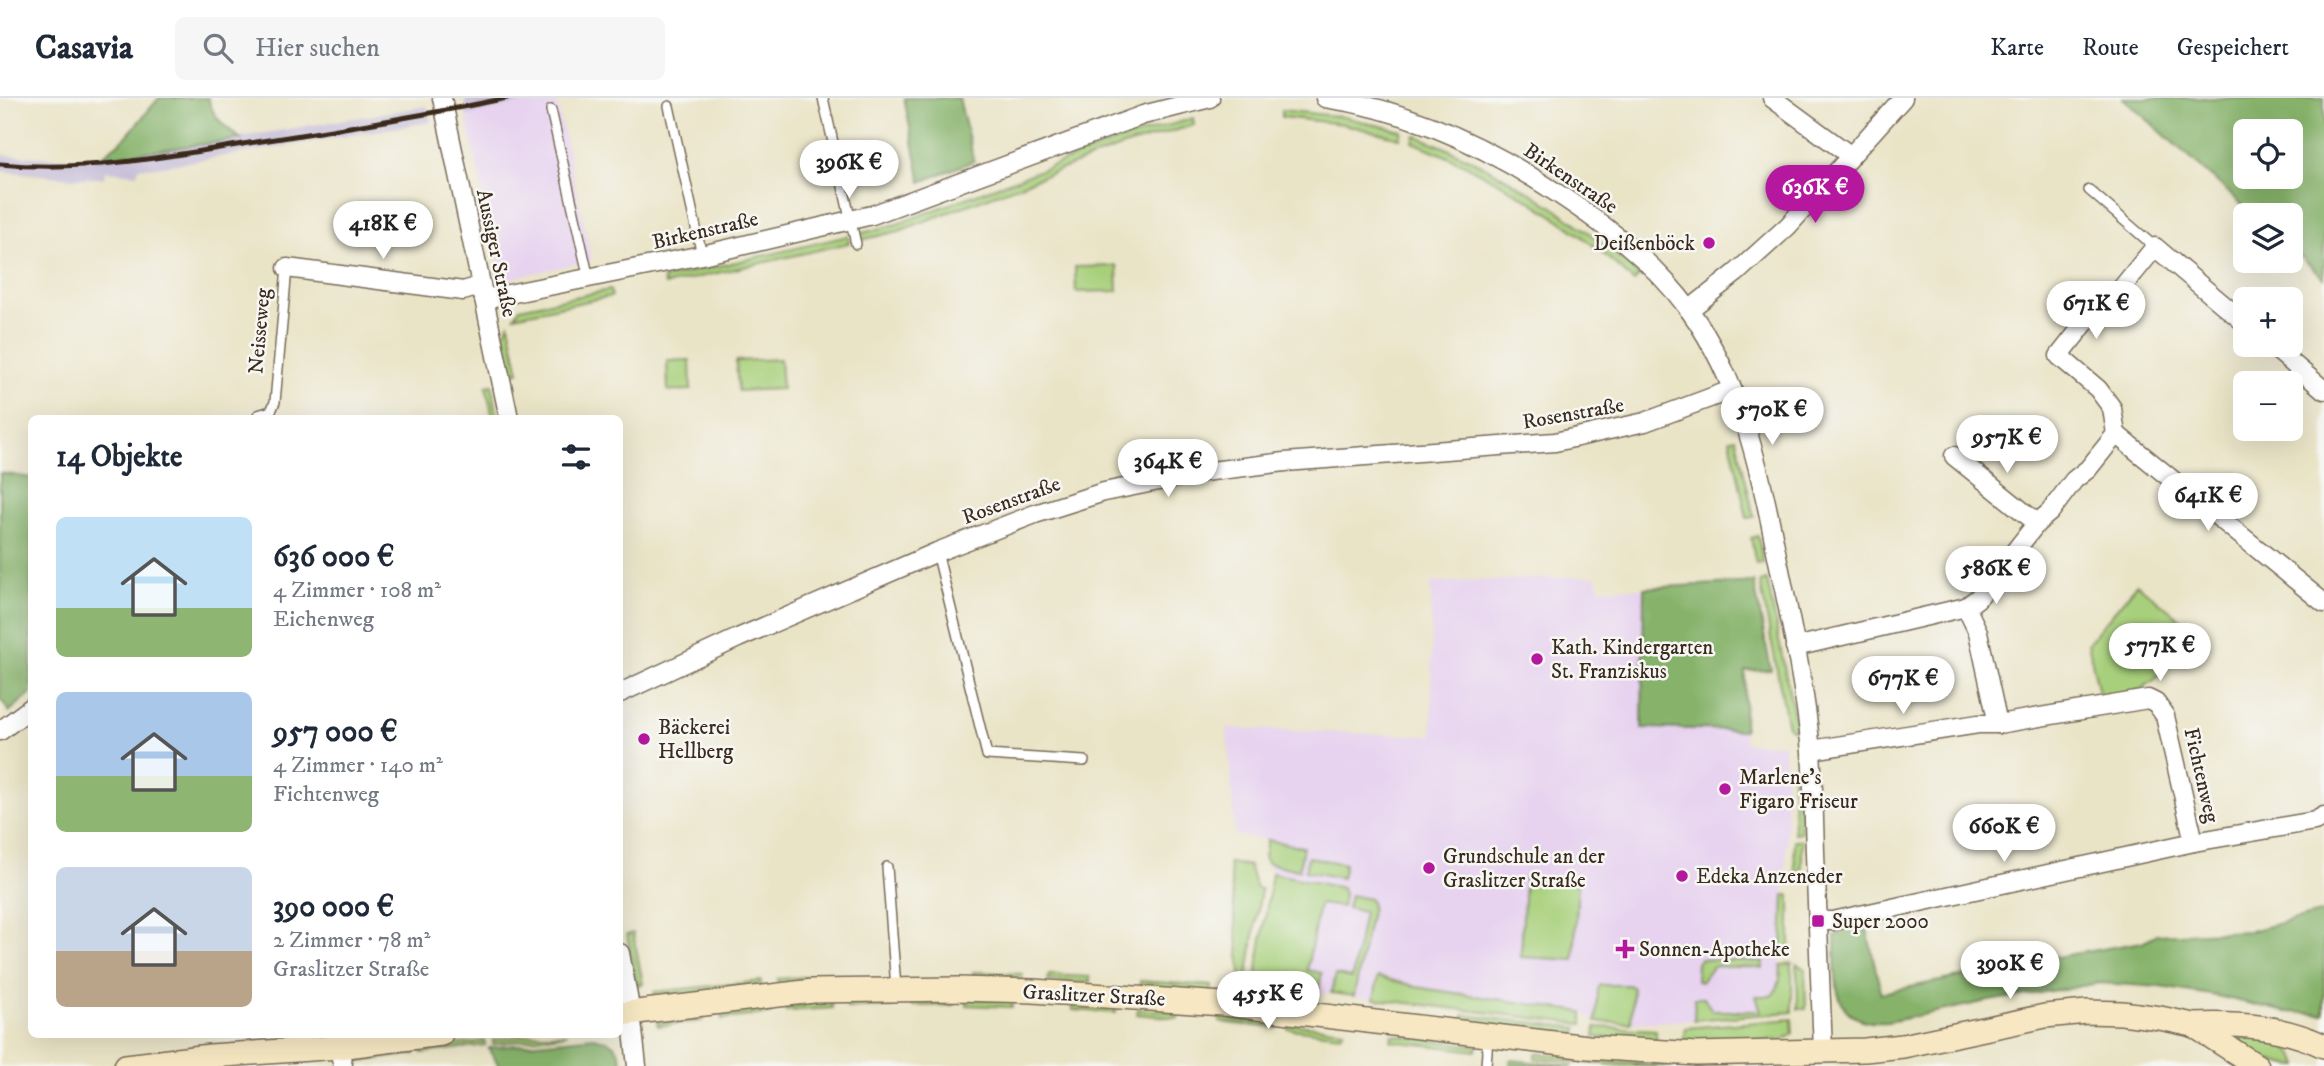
<!DOCTYPE html>
<html lang="de">
<head>
<meta charset="utf-8">
<style>
  :root { --surface:#fff; --page:#f6f6f7; --text:#1f2937; --muted:#747a83; --line:#e0e1e3; --accent:#b5179e }
  body { margin:0; font-family:"IM FELL DW Pica",serif; background:var(--page); color:var(--text); height:100vh; display:flex; flex-direction:column; font-size:26px; white-space:nowrap }
  * { box-sizing:border-box; margin:0 }
  p { font-size:23px; color:var(--muted) }
  .icon { flex:none; width:38px; height:38px; fill:none; stroke:currentColor; stroke-width:2; stroke-linecap:round; stroke-linejoin:round }
  .map { position:relative; flex:1; overflow:hidden }
  .sheet { position:absolute; left:28px; top:317px; width:595px; height:623px; display:flex; flex-direction:column; background:var(--surface); border-radius:10px; box-shadow:0 7px 28px #0002 }
  .sheet>* { flex:none }
  .controls { position:absolute; left:2233px; top:21px; display:grid; gap:14px }
  .controls a { display:grid; place-items:center; width:70px; height:70px; border-radius:10px; background:var(--surface); box-shadow:0 7px 28px #0002; font-size:35px }
  .price { position:absolute; translate:-50% -60px; padding:0 16px; border-radius:24px; background:#fff; color:#222; font-size:23px; line-height:46px; filter:drop-shadow(0 2px 4px #0008) }
  .price::after { content:''; position:absolute; left:50%; top:42px; width:21px; height:16px; margin-left:-10px; background:inherit; clip-path:polygon(0 0,100% 0,50% 100%) }
  .price.current { background:var(--accent); color:#fff }
  ul { padding:0; list-style:none }
  li { display:flex; align-items:center; gap:21px; height:175px; padding:0 28px }
  li span { display:grid; place-items:center; flex:none; width:196px; height:140px; border-radius:10px; color:#555 }
  li>.icon { margin-inline-start:auto }
  span .icon { width:84px; height:84px; fill:#fffc; stroke-width:1 }
  li b { font-size:30px }
  h2 { display:flex; justify-content:space-between; align-items:center; height:84px; padding:0 28px; font-size:30px }
  header { display:flex; align-items:center; gap:42px; box-sizing:border-box; height:98px; padding:0 35px; background:var(--surface); border-bottom:2px solid var(--line) }
  header strong { font-size:33px }
  nav { display:flex; gap:38px; margin-inline-start:auto; font-size:24px }
  .search { width:490px; height:63px; background:var(--page); display:flex; align-items:center; gap:18px; box-sizing:border-box; padding:0 24px; border-radius:10px; color:var(--muted); font-size:26px }
  .map>svg:first-child { display:block }
</style>
</head>
<body>
<header>
<strong>Casavia</strong>
<div class="search"><svg class="icon" aria-label="search" viewBox="0 0 24 24"><circle cx="10" cy="10" r="6"/><path d="M15 15l6 6"/></svg>Hier suchen</div>
<nav><a>Karte</a><a>Route</a><a>Gespeichert</a></nav>
</header>
<div class="map">
<svg width="2324" height="968" viewBox="0 0 2324 968">
  <rect width="100%" height="100%" fill="#f6f6f2"/>
  <filter id="ink" filterUnits="userSpaceOnUse"><feTurbulence type="fractalNoise" baseFrequency=".0143" numOctaves="2"/><feDisplacementMap in="SourceGraphic" scale="14" xChannelSelector="R" yChannelSelector="G"/><feConvolveMatrix kernelMatrix="1 2 1 2 8 2 1 2 1" color-interpolation-filters="sRGB"/></filter>
  <filter id="wash" filterUnits="userSpaceOnUse"><feTurbulence type="fractalNoise" baseFrequency=".00686" numOctaves="4" result="noise"/><feDisplacementMap in="SourceGraphic" scale="28" xChannelSelector="R" yChannelSelector="G"/><feGaussianBlur stdDeviation="1.57" result="paint"/><feColorMatrix in="noise" values="0 0 0 0 0 0 0 0 0 0 0 0 0 0 0 0 0 1.4 0 .05"/><feComposite in="paint" operator="in"/></filter>
  <g filter="url(#wash)">
    <rect width="100%" height="100%" fill="#eae4c7"/>
    <g fill="#e7d2ef">
      <path d="M543,0H556L592,162L503,182L466,18Z"/>
      <path d="M1597,478L1599,491L1644,490L1642,630L1744,632L1745,645L1783,646L1786,678L1787,740L1780,885L1762,913H1713L1704,900H1696L1694,922L1631,925L1633,890L1598,891L1596,924L1583,914L1428,891L1378,880L1374,901L1255,887L1272,775L1264,759L1267,742L1235,737L1227,630L1432,638L1431,485Z"/>
    </g>
    <g fill="#c8bfd8">
      <path d="M465,0H543L466,18Z"/>
      <path d="M427,8L431,24L151,70L139,69L137,76L105,73L104,80H72L0,73V57L72,61L127,58Z"/>
    </g>
    <g fill="#a8d07b" stroke="#727d4c" stroke-width="2">
      <path d="M1282,12L1344,19L1402,33L1400,40L1343,26L1282,19Z"/>
      <path d="M1193,20L1194,27L1120,49L899,133L861,142L859,136L897,126L1118,43Z"/>
      <path d="M1415,37C1496,69 1577,118 1639,178L1634,184C1573,123 1493,76 1413,44Z"/>
      <path d="M848,138L849,145L665,187L663,181Z"/>
      <path d="M1117,168L1118,193L1076,194L1075,169Z"/>
      <path d="M610,192L612,198L515,218L520,210Z"/>
      <path d="M509,226L519,274L513,275L504,234Z"/>
      <path d="M780,261L782,291L738,293L736,263Z"/>
      <path d="M690,262L691,292L668,293L667,263Z"/>
      <path d="M492,287L498,320H493L486,288Z"/>
      <path d="M1736,340L1754,419L1747,420L1730,341Z"/>
      <path d="M1758,438L1763,465L1756,466L1751,440Z"/>
      <path d="M1767,482L1796,628L1794,632L1788,629L1760,484Z"/>
      <path d="M2137,486L2196,534L2153,583L2138,593L2100,600L2088,545Z"/>
      <path d="M1793,677H1800L1801,734L1794,735Z"/>
      <path d="M1267,742L1303,749L1299,772L1267,765L1264,759Z"/>
      <path d="M1794,742H1802V771L1795,773Z"/>
      <path d="M1308,759L1345,766L1342,780L1305,773Z"/>
      <path d="M1229,765L1249,768L1256,790L1261,791L1247,882L1242,884Z"/>
      <path d="M1272,775L1342,790L1344,796L1342,809L1319,806L1307,872L1322,875L1318,894L1255,887Z"/>
      <path d="M1525,780L1578,783L1574,862L1521,859Z"/>
      <path d="M1350,797L1370,801L1372,808L1354,898L1331,895L1336,877L1352,880L1364,814L1347,810Z"/>
      <path d="M1784,797H1790V850H1782Z"/>
      <path d="M633,835L643,886L637,887L627,837Z"/>
      <path d="M1700,861L1763,864V870L1713,868L1701,884L1696,883L1697,865Z"/>
      <path d="M1792,865V914L1694,922L1695,900H1704L1713,913H1761L1756,898H1771C1781,889 1780,880 1781,867Z"/>
      <path d="M1797,866L1805,871L1806,911H1798Z"/>
      <path d="M973,874L1022,876V882L973,880Z"/>
      <path d="M836,877V882L778,886L777,881Z"/>
      <path d="M1049,877L1090,879V884L1048,883Z"/>
      <path d="M1378,879L1428,891L1583,914V926L1374,901Z"/>
      <path d="M761,883V888L655,899L654,894Z"/>
      <path d="M1140,883L1212,888L1211,895L1140,888Z"/>
      <path d="M1601,887H1629L1633,890L1631,925L1596,924L1598,891Z"/>
      <path d="M1237,891L1314,901L1310,906L1236,897Z"/>
      <path d="M967,901L1013,903L1012,909L967,907Z"/>
      <path d="M953,902L954,907L911,908V903Z"/>
      <path d="M893,903V909L847,910V904Z"/>
      <path d="M831,904L832,910L786,913L785,908Z"/>
      <path d="M1073,906L1116,909V915L1073,912Z"/>
      <path d="M771,910V915L722,921V916Z"/>
      <path d="M1138,911L1178,914V920L1137,916Z"/>
      <path d="M1463,917L1578,930L1577,936L1463,923Z"/>
      <path d="M1220,918L1276,924V930L1220,924Z"/>
      <path d="M701,919L702,923L658,928L657,924Z"/>
      <path d="M1792,921L1793,936L1783,942L1683,943L1685,930Z"/>
      <path d="M1289,926L1344,932L1341,937L1288,931Z"/>
      <path d="M1596,929L1656,932V943L1595,939Z"/>
      <path d="M535,936H567L493,946V942Z"/>
      <path d="M2225,936C2248,941 2293,940 2299,968C2271,968 2248,950 2225,936Z"/>
      <path d="M1392,937L1477,948L1476,953L1391,943Z"/>
      <path d="M485,943V947L422,955L421,951Z"/>
      <path d="M414,952L415,956L355,964V960Z"/>
      <path d="M1536,955L1659,967L1677,968H1625L1535,960Z"/>
    </g>
    <g fill="#86b26b" stroke="#606e44" stroke-width="2" fill-rule="evenodd">
      <path d="M159,0H208C213,20 225,29 241,41L100,60L126,39Z"/>
      <path d="M904,0H959L974,63L921,84Z"/>
      <path d="M2123,0H2324V180L2291,150V117H2254ZM2291,33V79H2245V33Z"/>
      <path d="M0,375L32,380L31,595L9,614L0,600Z"/>
      <path d="M1754,484L1771,572L1745,573L1744,632L1642,630L1644,490Z"/>
      <path d="M2324,814V916L2286,914L2217,898L2161,889L2100,885L1988,903L1888,924C1829,929 1836,883 1835,839L1843,832L1866,827L1881,895L2067,857L2142,844L2156,837L2250,833Z"/>
      <path d="M594,939C614,944 620,948 622,968H499L489,950Z"/>
      <path d="M1510,962L1574,968H1510Z"/>
    </g>
  </g>
  <g filter="url(#ink)">
    <g fill="none" stroke-linecap="round" stroke-linejoin="round">
      <g stroke="#786b59" stroke-width="12">
        <g id="lane">
          <path d="M823,0L856,146"/>
          <path d="M669,8L702,157"/>
          <path d="M551,12L589,181"/>
          <path d="M2089,92L2155,149"/>
          <path d="M258,317L271,313L275,304L287,170"/>
          <path d="M937,454L987,657L1084,663"/>
          <path d="M887,769L896,890"/>
          <path d="M1486,968L1488,938"/>
        </g>
      </g>
      <g stroke="#786b59" stroke-width="21">
        <g id="street">
          <path d="M442,0L509,320"/>
          <path d="M1325,0C1405,11 1478,44 1546,88C1599,122 1652,161 1690,213C1740,283 1760,370 1776,453C1790,520 1805,587 1811,654C1814,696 1814,738 1816,780C1818,838 1821,895 1823,953"/>
          <path d="M1772,0L1851,58"/>
          <path d="M287,170L463,193L480,188"/>
          <path d="M484,201L702,157L872,117L1143,17L1210,0"/>
          <path d="M1689,212L1736,175L1788,128L1903,0"/>
          <path d="M2271,247L2324,292"/>
          <path d="M2116,336L2112,310L2098,291L2059,258L2099,207L2116,197L2155,149L2245,225"/>
          <path d="M2116,336L2324,505"/>
          <path d="M1954,358L2037,425"/>
          <path d="M1966,509L1978,534L1998,626"/>
          <path d="M1795,549L1966,509L1978,500L2037,425L2050,414L2074,382L2088,371L2116,336"/>
          <path d="M620,595L738,540L937,454L1035,416L1104,394L1203,374L1285,364L1555,344L1645,324L1731,292"/>
          <path d="M0,633L32,609"/>
          <path d="M1811,652L1978,626H1998L2148,601L2156,605L2165,618L2194,744"/>
          <path d="M1818,823H1833L2194,744L2315,723L2324,718"/>
          <path d="M620,855L631,915L637,968"/>
          <path d="M335,936L343,968"/>
        </g>
      </g>
      <g stroke="#786b59" stroke-width="26">
        <g id="secondary">
          <path d="M620,916L813,893L957,891L1033,893L1223,906L1588,949L1696,956L1865,952L1903,948L2045,918L2087,914L2122,915L2160,920L2193,927L2257,968"/>
          <path d="M2193,927C2238,925 2282,928 2324,948"/>
          <path d="M126,968L210,958L339,949L441,936"/>
        </g>
      </g>
      <use href="#lane" stroke="#fff" stroke-width="9"/>
      <use href="#street" stroke="#fff" stroke-width="18"/>
      <use href="#secondary" stroke="#f7e8c3" stroke-width="23"/>
      <path stroke="#3b2a1e" stroke-width="5" d="M0,66C84,74 166,59 249,45C335,32 421,18 507,0"/>
    </g>
  </g>
  <g fill="#b5179e" stroke="#f6f6f2" stroke-width="2.5">
    <circle cx="1709" cy="145" r="7"/>
    <circle cx="1537" cy="561" r="7"/>
    <circle cx="644" cy="641" r="7"/>
    <circle cx="1725" cy="691" r="7"/>
    <circle cx="1429" cy="770" r="7"/>
    <circle cx="1682" cy="778" r="7"/>
    <rect x="1811" y="816" width="14" height="14" rx="3.5"/>
    <path d="M1621.5 840.5h7v7h7v7h-7v7h-7v-7h-7v-7h7z"/>
  </g>
  <g text-anchor="middle" stroke-width="5" stroke-linejoin="round" paint-order="stroke">
    <g font-size="21" fill="#3b2a1e" stroke="#f6f6f2">
      <text transform="translate(1571 80) rotate(34)" y="7">Birkenstraße</text>
      <text transform="translate(705 132) rotate(-13)" y="7">Birkenstraße</text>
      <text transform="translate(497 155) rotate(78)" y="7">Aussiger Straße</text>
      <text transform="translate(259 233) rotate(-85)" y="7">Neisseweg</text>
      <text transform="translate(1573 315) rotate(-10)" y="7">Rosenstraße</text>
      <text transform="translate(1011 402) rotate(-20)" y="7">Rosenstraße</text>
      <text transform="translate(2202 677) rotate(77)" y="7">Fichtenweg</text>
      <text transform="translate(1094 897) rotate(3)" y="7">Graslitzer Straße</text>
    </g>
    <g font-size="21" fill="#3b2a1e" stroke="#f6f6f2" text-anchor="start">
      <text x="1695" y="152" text-anchor="end">Deißenböck</text>
      <text x="1551" y="556">Kath. Kindergarten<tspan x="1551" dy="24">St. Franziskus</tspan></text>
      <text x="658" y="636">Bäckerei<tspan x="658" dy="24">Hellberg</tspan></text>
      <text x="1739" y="686">Marlene's<tspan x="1739" dy="24">Figaro Friseur</tspan></text>
      <text x="1443" y="765">Grundschule an der<tspan x="1443" dy="24">Graslitzer Straße</tspan></text>
      <text x="1696" y="785">Edeka Anzeneder</text>
      <text x="1832" y="830">Super 2000</text>
      <text x="1639" y="858">Sonnen-Apotheke</text>
    </g>
  </g>
</svg>
<div class="controls">
<a><svg class="icon" aria-label="locate" viewBox="0 0 24 24"><circle cx="12" cy="12" r="6"/><path d="M12 2v4M12 18v4M2 12h4M18 12h4"/></svg></a>
<a><svg class="icon" aria-label="layers" viewBox="0 0 24 24"><path d="M12 4l9 5-9 5-9-5zM3 14l9 5 9-5"/></svg></a>
<a>+</a>
<a>−</a>
</div>
<b class="price" style="left:849px;top:102px">396K €</b>
<b class="price current" style="left:1815px;top:127px">636K €</b>
<b class="price" style="left:383px;top:163px">418K €</b>
<b class="price" style="left:2096px;top:243px">671K €</b>
<b class="price" style="left:1772px;top:349px">570K €</b>
<b class="price" style="left:2007px;top:377px">957K €</b>
<b class="price" style="left:1168px;top:401px">364K €</b>
<b class="price" style="left:2208px;top:435px">641K €</b>
<b class="price" style="left:1996px;top:508px">586K €</b>
<b class="price" style="left:2160px;top:585px">577K €</b>
<b class="price" style="left:1903px;top:618px">677K €</b>
<b class="price" style="left:2004px;top:766px">660K €</b>
<b class="price" style="left:2010px;top:903px">390K €</b>
<b class="price" style="left:1268px;top:933px">455K €</b>
<section class="sheet">
<h2>14 Objekte<svg class="icon" aria-label="filters" viewBox="0 0 24 24"><path d="M4 7h16M4 17h16"/><circle cx="9" cy="7" r="2"/><circle cx="15" cy="17" r="2"/></svg></h2>
<ul>
<li><span style="background:linear-gradient(#bfe0f5 65%,#8fb573 0)"><svg class="icon" aria-label="home" viewBox="0 0 24 24"><path d="M3 11l9-7 9 7M6 9v11h12V9"/></svg></span><div><b>636 000 €</b><p>4 Zimmer · 108 m²</p><p>Eichenweg</p></div></li>
<li><span style="background:linear-gradient(#a9c7e8 60%,#8fb573 0)"><svg class="icon" aria-label="home" viewBox="0 0 24 24"><path d="M3 11l9-7 9 7M6 9v11h12V9"/></svg></span><div><b>957 000 €</b><p>4 Zimmer · 140 m²</p><p>Fichtenweg</p></div></li>
<li><span style="background:linear-gradient(#c9d6e8 60%,#b9a48a 0)"><svg class="icon" aria-label="home" viewBox="0 0 24 24"><path d="M3 11l9-7 9 7M6 9v11h12V9"/></svg></span><div><b>390 000 €</b><p>2 Zimmer · 78 m²</p><p>Graslitzer Straße</p></div></li>
</ul>
</section>
</div>
</body>
</html>
